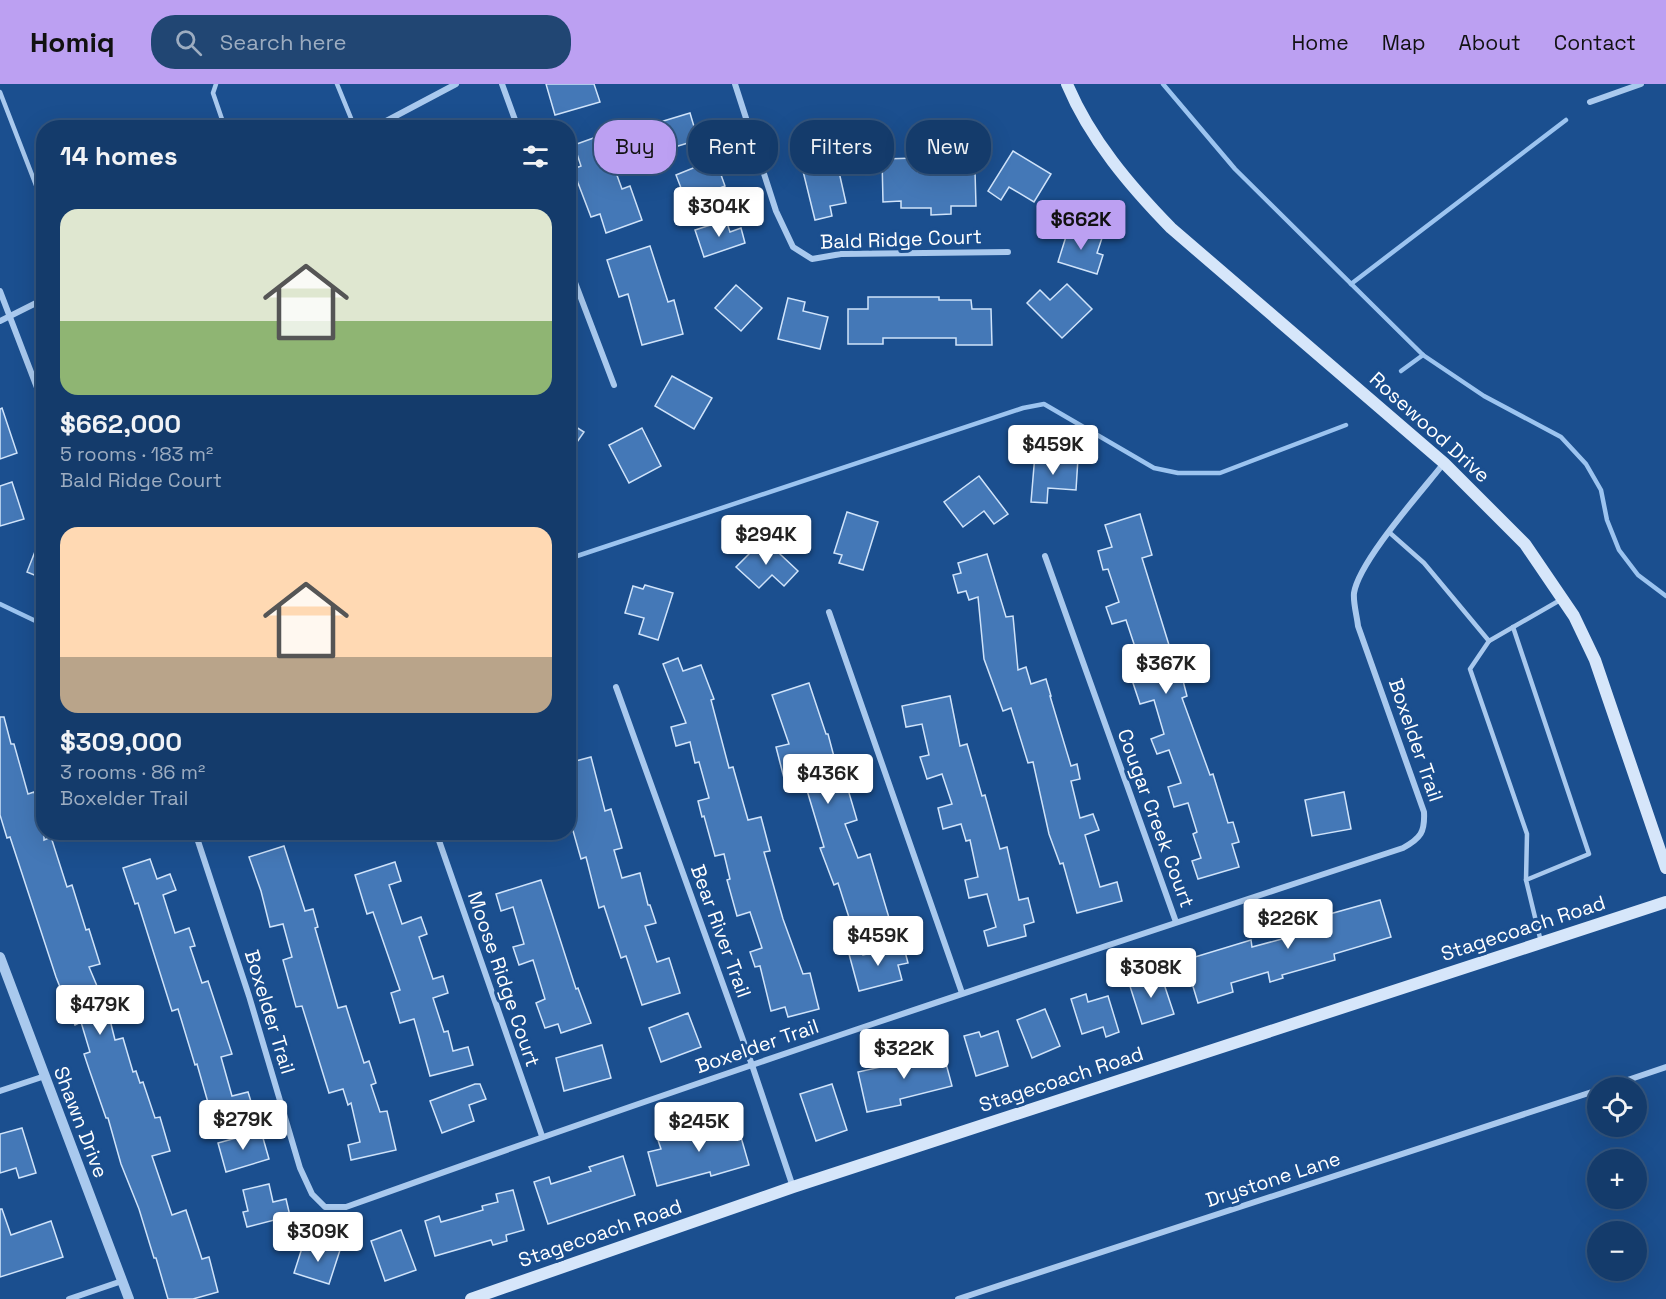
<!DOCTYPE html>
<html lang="en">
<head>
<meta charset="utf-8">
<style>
  :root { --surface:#143b6b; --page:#214673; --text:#f1f3f6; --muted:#9dadc1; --line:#33557e; --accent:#bca0f2 }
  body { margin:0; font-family:"Space Grotesk",sans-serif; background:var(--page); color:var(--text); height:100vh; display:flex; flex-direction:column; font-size:22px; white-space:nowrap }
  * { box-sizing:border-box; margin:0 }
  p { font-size:20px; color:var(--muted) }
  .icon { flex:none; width:33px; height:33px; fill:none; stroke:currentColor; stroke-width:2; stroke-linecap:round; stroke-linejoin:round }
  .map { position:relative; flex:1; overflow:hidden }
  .side { position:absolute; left:36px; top:36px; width:540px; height:720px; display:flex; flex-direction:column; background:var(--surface); border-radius:24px; box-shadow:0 6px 24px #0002,0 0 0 2px var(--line) }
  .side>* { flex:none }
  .top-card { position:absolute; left:594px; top:36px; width:570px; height:54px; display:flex; gap:12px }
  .controls { position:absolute; left:1587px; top:993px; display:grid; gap:12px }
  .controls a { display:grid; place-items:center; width:60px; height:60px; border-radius:50%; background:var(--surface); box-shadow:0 6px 24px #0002,0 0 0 2px var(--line); font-size:30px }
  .price { position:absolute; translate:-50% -51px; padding:0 14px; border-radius:6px; background:#fff; color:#222; font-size:20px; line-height:39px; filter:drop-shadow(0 2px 3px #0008) }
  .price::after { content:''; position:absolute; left:50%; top:36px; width:18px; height:14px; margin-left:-9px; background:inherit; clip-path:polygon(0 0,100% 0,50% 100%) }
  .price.current { background:var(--accent); color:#111 }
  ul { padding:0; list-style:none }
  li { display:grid; align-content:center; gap:12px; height:318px; padding:0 24px }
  li span { display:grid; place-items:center; height:186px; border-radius:18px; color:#555 }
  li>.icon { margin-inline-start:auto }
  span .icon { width:108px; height:108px; fill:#fffc; stroke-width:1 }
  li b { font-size:26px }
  h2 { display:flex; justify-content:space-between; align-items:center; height:72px; padding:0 24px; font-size:26px }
  .chip { padding:0 21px; border-radius:24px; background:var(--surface); box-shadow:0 6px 24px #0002,0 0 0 2px var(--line); font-size:21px; line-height:54px }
  .chip.current { background:var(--accent); color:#111 }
  header { display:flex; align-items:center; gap:36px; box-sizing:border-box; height:84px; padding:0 30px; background:var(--accent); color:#111 }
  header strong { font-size:28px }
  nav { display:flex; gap:33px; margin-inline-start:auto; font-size:21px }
  .search { width:420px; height:54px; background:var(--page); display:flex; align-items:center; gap:15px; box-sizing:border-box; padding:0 21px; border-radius:24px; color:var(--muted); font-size:22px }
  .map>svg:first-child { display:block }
</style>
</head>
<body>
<header>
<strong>Homiq</strong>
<div class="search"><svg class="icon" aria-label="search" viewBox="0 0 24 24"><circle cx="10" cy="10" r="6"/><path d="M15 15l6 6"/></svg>Search here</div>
<nav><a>Home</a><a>Map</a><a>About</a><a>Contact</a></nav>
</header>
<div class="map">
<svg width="1666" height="1215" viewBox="0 0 1666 1215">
  <rect width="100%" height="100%" fill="#1b4f8f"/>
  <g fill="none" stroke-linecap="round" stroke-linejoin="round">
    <g stroke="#9cc4f0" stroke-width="4.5">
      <path d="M1163,0L1235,85L1423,271L1484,312L1561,353L1586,380L1601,406L1607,436L1619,466L1638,491L1666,512"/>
      <path d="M1351,200L1566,36"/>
      <path d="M1401,287L1423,271"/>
      <path d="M568,475L1023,324L1044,320L1154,384L1178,389H1220L1346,341"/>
      <path d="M0,520L44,541"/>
    </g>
  </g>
  <g fill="#4478b7" stroke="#cfe3fa" stroke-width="1.5">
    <path d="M546,0H594L600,18L555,31Z"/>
    <path d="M690,29L698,56L668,65L660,38Z"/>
    <path d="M613,47L618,61L607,64L622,105L630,102L642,136L606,149L600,130L591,133L578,99L573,85L581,82L574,61Z"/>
    <path d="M1013,67L1051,90L1034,118L1009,103L1001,116L988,107Z"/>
    <path d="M917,74L918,88L975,87L976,122H951V130L931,131V124H901V117L883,118L882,75Z"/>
    <path d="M708,78L713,91L720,88L725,102L686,117L676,91Z"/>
    <path d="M837,79L846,119L830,122L832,132L815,136L803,87Z"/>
    <path d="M726,136L730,148L741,144L745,159L704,173L695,146Z"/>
    <path d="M1069,143L1102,154L1097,169L1103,171L1097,190L1058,178Z"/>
    <path d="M650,162L668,218L674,216L683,250L642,261L628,210L619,213L607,176Z"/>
    <path d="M1067,200L1092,225L1062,254L1027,219L1040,206L1050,216Z"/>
    <path d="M736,201L762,224L741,247L715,224Z"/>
    <path d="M868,213H939V216H971L972,225H991L992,261H956V254H883V260H848V225H868Z"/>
    <path d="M788,214L805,218L803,227L828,233L820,265L778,255Z"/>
    <path d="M672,292L712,314L694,345L655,322Z"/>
    <path d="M2,324L17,369L0,375V325Z"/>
    <path d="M568,338L584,348L568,371Z"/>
    <path d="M642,344L661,382L629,399L609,361Z"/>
    <path d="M1035,370L1078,374L1076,406L1048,404L1047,419L1031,418Z"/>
    <path d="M979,392L1008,430L994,440L984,427L963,443L944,418Z"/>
    <path d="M12,398L24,435L0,442V402Z"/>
    <path d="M847,428L878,438L863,486L839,479L842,471L834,469Z"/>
    <path d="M1140,430L1152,471L1142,474L1178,590L1181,589L1187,612L1182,614L1210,691L1213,690L1228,739L1233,738L1239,758L1232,760L1239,783L1198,795L1192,777L1201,774L1193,750L1197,748L1188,719L1174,723L1168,703L1181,699L1169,666L1157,670L1151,655L1164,650L1154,616L1140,620L1124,572L1137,569L1126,536L1112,540L1106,523L1119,518L1108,485L1103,486L1098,467L1112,463L1105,441Z"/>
    <path d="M43,447H44V495L27,488Z"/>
    <path d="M764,455L798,487L784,502L772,491L759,504L736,483Z"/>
    <path d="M987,470L1006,533L1013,532L1018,586L1026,583L1031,600L1046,595L1051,612H1050L1071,682L1077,680L1080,695L1071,697L1080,734L1093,730L1099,746L1085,751L1100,803L1117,798L1122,817L1077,829L1063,779L1060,780L1049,750L1033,678L1028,679L1011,624L1003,627L984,575L978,513L969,516L966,507L958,509L953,491L961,489L958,479Z"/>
    <path d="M645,501L673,509L658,556L639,550L644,534L625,529L633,502L643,505Z"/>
    <path d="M678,574L683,587L701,581L714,615L711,616L729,684L733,683L748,736L761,733L770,767L764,768L783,835L803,890L810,889L819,925L788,933L785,923L771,927L760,882L755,883L750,868L762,864L750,828L737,832L727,796L730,795L724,770L715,772L704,732L702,733L698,717L709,714L699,678L695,679L690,658L676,662L671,643L686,639L663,580Z"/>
    <path d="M809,599L826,650H828L842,703L847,702L857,736L845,740L858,774L870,770L890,837L854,849L838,799L834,801L820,764L824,763L803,693L785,698L776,663L789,660L772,611Z"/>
    <path d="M950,612L960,662L967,660L982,712L985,711L1000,765L1007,763L1019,816L1028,814L1034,838L1024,841L1026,852L988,862L984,847L996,843L987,810L969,814L965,796L978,793L970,756L966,757L961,740L943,745L938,724L952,720L942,690L927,695L920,673L929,671L922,640L906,643L902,622Z"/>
    <path d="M0,633H4L11,660H14L28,710L34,708L44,739V756L51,753L67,803L72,801L86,846L89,845L100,880L89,883L108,928L115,956L123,954L133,988L136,987L140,999L143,998L155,1034L160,1033L170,1067L152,1072L172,1131L186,1126L202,1175L209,1173L218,1208L193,1215H168L156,1174H154L139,1125L121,1080L108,1034H106L89,985L84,970L90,968L81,938L75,941L56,893L10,753L7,754L0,731Z"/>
    <path d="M591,673L605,727L611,725L622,764L614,766L622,794L640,789L648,821H650L656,839L645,842L657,878L669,874L680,909L642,921L626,872L621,874L604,822L599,824L586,773L581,775L568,729V679Z"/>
    <path d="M1344,708L1351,745L1312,752L1305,716Z"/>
    <path d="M284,762L305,827L313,825L318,843L315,844L338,924L346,922L364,979L369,977L376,999L371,1001L380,1028L387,1027L396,1066L351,1076L348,1061L360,1058L351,1019L348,1021L343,1005L329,1009L302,922L296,923L283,876L292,873L283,840L270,843L261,807L249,773Z"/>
    <path d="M150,775L157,795L170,790L176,806L163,811L175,849L189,844L195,862L190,863L202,899L208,897L232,970L221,973L232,1012L248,1008L253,1024L213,1036L197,980L195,981L178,925L172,927L138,819L135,820L123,784Z"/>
    <path d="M395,778L401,797L389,801L402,840L421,833L427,850L419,853L433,895L443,892L448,909L433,914L444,948L448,947L453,967L468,963L473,981L430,992L414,935L400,939L391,909L400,906L373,828L367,830L355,791Z"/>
    <path d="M541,796L576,905L578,904L591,939L561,949L558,940L545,944L536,919L545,915L533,876L519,881L513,863L524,860L513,823L501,827L496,810Z"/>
    <path d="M1380,816L1391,853L1334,870L1335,876L1282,891L1283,894L1270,898L1268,888L1231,899L1233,908L1198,919L1185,876L1251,856L1252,863L1293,852L1290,841Z"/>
    <path d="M903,860L908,879L898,881L902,896L859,907L849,870L862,867L863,871Z"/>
    <path d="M1143,891L1145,899L1162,894L1174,930L1142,940L1128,896Z"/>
    <path d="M1086,910L1088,918L1108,912L1119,948L1106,953L1103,943L1082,950L1071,915Z"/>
    <path d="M1045,925L1060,962L1032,974L1017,936Z"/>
    <path d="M688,929L701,963L661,978L649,944Z"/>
    <path d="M998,947L1008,982L976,992L964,952L979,948L981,953Z"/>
    <path d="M602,961L611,994L564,1007L556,974Z"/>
    <path d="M941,961L952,1002L900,1015L901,1021L867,1028L858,988L925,973L923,966Z"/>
    <path d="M475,1000H480L486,1015L469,1021L474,1037L442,1049L430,1017Z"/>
    <path d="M832,1000L847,1046L816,1057L800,1010Z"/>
    <path d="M736,1036L749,1081L711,1092L710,1088L657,1102L648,1068L661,1065L658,1056L697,1045L696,1043L715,1038L716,1042Z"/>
    <path d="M22,1044L36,1089L19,1094L16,1084L0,1089V1050Z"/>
    <path d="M261,1047L269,1075L226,1088L218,1059Z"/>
    <path d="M623,1072L635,1111L548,1140L534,1098L549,1093L551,1100L591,1087L589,1083Z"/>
    <path d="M269,1100L273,1118L286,1115L290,1132L247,1143L243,1128L248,1127L243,1106Z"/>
    <path d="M513,1106L524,1146L506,1151L507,1157L493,1161L491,1156L435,1172L425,1137L439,1132L441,1138L483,1126L482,1122L498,1118L496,1110Z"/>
    <path d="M0,1125H2L11,1151L51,1137L63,1173L0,1193Z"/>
    <path d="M401,1146L416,1186L385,1197L371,1157Z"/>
    <path d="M326,1159L341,1163L329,1200L294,1189L303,1161L323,1167Z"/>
  </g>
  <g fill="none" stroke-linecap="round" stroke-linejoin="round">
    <g stroke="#a9c9ee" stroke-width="4.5">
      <path d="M216,0L213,9L225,44"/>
      <path d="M337,0L355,44"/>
      <path d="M0,8L44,122"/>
      <path d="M113,41L114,44"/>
      <path d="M1390,449L1424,479L1489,557L1562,515"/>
      <path d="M1513,543L1589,770L1526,796L1541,858"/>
      <path d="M1489,557L1470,585L1527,750L1526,796"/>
    </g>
    <g stroke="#a9c9ee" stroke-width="6">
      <path d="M502,0L518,44"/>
      <path d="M735,0L776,127L793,163L812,175L841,170L1008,168"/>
      <path d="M1590,18L1641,0"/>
      <path d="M373,44L456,0"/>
      <path d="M568,180L614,301"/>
      <path d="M0,207L44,322"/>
      <path d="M0,237L44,215"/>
      <path d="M1045,472L1176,838"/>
      <path d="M829,528L962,909"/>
      <path d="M616,603L752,981L793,1103"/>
      <path d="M195,748L249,912L300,1084L312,1110L325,1123H346C696,997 1050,880 1403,764C1421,754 1425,748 1424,728L1358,542C1357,532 1353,519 1354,509C1359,477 1422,407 1444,379"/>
      <path d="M436,748L542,1052"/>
      <path d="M1604,1004L1666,983"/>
      <path d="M0,1007L45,992"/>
      <path d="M69,1215L122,1197"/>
      <path d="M958,1215L1598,1006"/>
    </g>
    <path stroke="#a9c9ee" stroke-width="10" d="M0,873L129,1215"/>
    <g stroke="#d6e6fa" stroke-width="12">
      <path d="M1067,0C1090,55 1130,102 1171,144L1444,379L1525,460L1574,532L1595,576L1666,784"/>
      <path d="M471,1215L793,1103L1666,818"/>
    </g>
  </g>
  <g text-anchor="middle" stroke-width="6" stroke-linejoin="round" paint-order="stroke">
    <g font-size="20" fill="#fff" stroke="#1b4f8f">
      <text transform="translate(901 155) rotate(-2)" y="7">Bald Ridge Court</text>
      <text transform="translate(1430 343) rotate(42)" y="7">Rosewood Drive</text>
      <text transform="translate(1416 656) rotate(71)" y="7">Boxelder Trail</text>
      <text transform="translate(1156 734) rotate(70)" y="7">Cougar Creek Court</text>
      <text transform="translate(1523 844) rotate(-18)" y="7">Stagecoach Road</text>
      <text transform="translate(721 847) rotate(70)" y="7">Bear River Trail</text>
      <text transform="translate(504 895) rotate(71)" y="7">Moose Ridge Court</text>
      <text transform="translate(270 928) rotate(73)" y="7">Boxelder Trail</text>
      <text transform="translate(757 962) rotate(-19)" y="7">Boxelder Trail</text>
      <text transform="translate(1061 995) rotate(-18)" y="7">Stagecoach Road</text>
      <text transform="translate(81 1038) rotate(69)" y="7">Shawn Drive</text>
      <text transform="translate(1273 1095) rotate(-18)" y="7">Drystone Lane</text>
      <text transform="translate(600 1149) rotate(-19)" y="7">Stagecoach Road</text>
    </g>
  </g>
</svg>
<div class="controls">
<a><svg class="icon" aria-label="locate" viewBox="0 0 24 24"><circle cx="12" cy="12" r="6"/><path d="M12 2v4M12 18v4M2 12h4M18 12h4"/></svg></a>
<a>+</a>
<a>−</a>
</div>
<b class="price" style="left:719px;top:154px">$304K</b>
<b class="price current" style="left:1081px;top:167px">$662K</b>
<b class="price" style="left:1053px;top:392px">$459K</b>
<b class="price" style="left:766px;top:482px">$294K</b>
<b class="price" style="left:1166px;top:611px">$367K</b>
<b class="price" style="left:828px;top:721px">$436K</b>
<b class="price" style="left:1288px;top:866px">$226K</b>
<b class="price" style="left:878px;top:883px">$459K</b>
<b class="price" style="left:1151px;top:915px">$308K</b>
<b class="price" style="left:100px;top:952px">$479K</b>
<b class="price" style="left:904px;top:996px">$322K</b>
<b class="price" style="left:243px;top:1067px">$279K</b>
<b class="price" style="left:699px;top:1069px">$245K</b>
<b class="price" style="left:318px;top:1179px">$309K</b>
<div class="top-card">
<a class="chip current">Buy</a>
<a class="chip">Rent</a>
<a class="chip">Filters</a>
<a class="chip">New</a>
</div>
<section class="side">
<h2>14 homes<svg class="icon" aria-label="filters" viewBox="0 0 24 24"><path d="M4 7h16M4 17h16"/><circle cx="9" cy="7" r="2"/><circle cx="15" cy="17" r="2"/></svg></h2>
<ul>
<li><span style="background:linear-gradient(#dfe7d0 60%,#8fb573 0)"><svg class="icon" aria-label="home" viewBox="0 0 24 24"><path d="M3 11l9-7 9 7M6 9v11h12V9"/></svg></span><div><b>$662,000</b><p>5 rooms · 183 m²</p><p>Bald Ridge Court</p></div></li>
<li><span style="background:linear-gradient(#ffd9b3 70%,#b9a48a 0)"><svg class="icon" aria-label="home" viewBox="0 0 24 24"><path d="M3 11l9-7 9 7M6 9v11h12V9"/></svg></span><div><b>$309,000</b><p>3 rooms · 86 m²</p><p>Boxelder Trail</p></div></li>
</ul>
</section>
</div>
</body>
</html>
